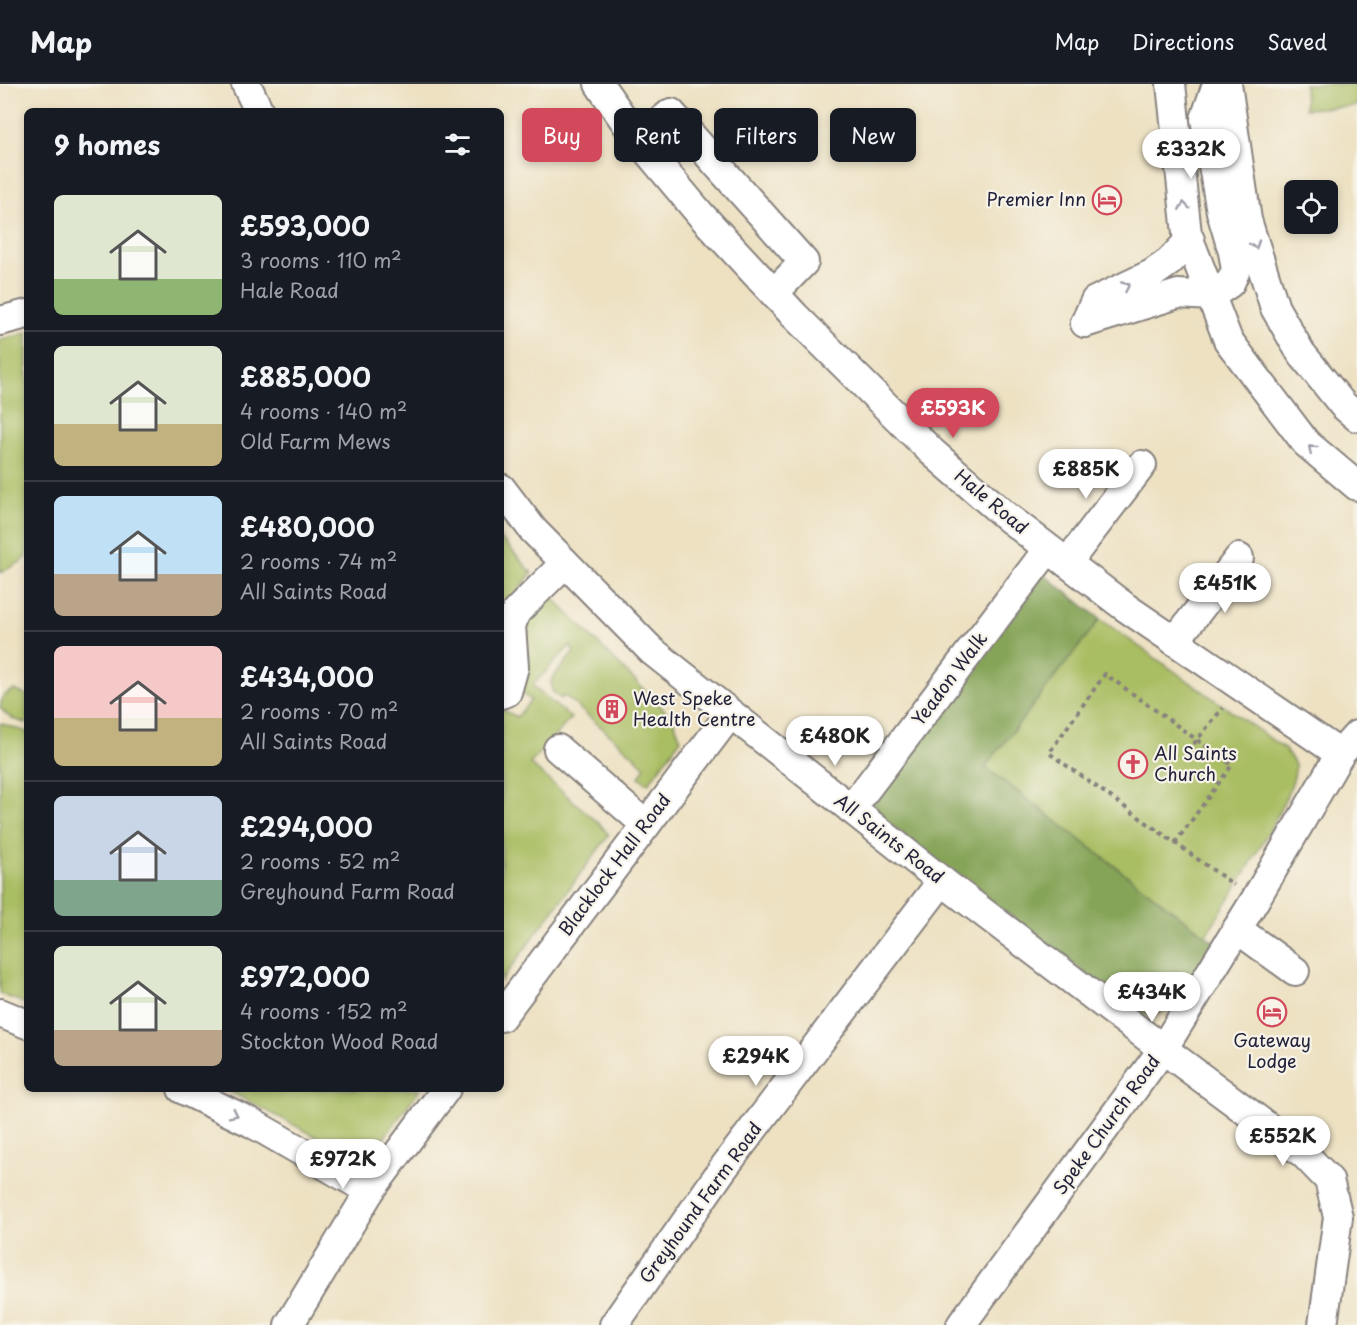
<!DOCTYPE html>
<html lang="en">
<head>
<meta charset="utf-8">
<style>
  :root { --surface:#171b24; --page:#20242c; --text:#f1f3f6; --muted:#9ea1a6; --line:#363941; --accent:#d1495b }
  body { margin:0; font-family:"Playpen Sans",sans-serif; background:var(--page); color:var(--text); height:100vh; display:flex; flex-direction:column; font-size:22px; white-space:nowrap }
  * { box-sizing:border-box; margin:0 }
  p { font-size:20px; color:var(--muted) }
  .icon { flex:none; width:33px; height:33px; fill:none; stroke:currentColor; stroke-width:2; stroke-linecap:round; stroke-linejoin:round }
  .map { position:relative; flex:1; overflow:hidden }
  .drawer { position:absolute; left:24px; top:24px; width:480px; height:984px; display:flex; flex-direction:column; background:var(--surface); border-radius:9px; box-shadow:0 3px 9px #0003 }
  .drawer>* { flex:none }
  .hud { position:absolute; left:522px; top:24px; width:570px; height:54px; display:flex; gap:12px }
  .tools { position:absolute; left:1284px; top:96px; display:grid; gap:12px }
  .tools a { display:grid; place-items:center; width:54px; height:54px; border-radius:9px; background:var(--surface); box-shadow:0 3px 9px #0003; font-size:30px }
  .price { position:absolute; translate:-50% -51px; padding:0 14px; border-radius:21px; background:#fff; color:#222; font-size:20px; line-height:39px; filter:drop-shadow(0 2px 3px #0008) }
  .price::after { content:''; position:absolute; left:50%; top:36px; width:18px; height:14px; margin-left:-9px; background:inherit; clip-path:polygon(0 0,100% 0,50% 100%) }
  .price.current { background:var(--accent); color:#fff }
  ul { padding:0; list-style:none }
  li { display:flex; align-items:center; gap:18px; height:150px; padding:0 30px }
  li+li { border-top:2px solid var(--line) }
  li span { display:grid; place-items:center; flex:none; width:168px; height:120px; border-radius:9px; color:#555 }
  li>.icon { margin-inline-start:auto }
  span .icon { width:72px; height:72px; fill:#fffc; stroke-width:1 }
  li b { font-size:26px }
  h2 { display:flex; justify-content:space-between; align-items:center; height:72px; padding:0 30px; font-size:26px }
  .chip { padding:0 21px; border-radius:9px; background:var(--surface); box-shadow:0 3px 9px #0003; font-size:21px; line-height:54px }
  .chip.current { background:var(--accent); color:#fff }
  header { display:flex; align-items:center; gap:36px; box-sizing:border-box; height:84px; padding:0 30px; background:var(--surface); border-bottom:2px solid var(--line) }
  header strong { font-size:28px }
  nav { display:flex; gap:33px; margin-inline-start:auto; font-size:21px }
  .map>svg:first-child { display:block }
</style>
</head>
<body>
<header>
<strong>Map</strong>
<nav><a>Map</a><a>Directions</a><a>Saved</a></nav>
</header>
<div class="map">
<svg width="1357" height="1241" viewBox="0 0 1357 1241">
  <rect width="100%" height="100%" fill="#f7f3e8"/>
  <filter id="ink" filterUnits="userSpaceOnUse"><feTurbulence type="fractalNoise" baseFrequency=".0167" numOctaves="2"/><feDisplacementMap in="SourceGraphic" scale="12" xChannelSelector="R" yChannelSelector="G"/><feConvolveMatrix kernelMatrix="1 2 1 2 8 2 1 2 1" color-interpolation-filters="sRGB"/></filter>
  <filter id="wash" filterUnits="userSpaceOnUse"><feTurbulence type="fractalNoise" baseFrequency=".008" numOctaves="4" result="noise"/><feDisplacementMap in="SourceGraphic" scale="24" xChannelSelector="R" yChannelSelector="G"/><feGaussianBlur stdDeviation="1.35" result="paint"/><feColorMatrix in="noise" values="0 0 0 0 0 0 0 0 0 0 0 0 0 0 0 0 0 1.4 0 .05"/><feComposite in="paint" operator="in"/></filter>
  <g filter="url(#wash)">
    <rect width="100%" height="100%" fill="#ede1c2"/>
    <g fill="#a9bd62" stroke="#66704e" stroke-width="1.5">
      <path d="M1304,0H1357V22L1305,25Z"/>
      <path d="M27,249V472L21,478L0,489V256Z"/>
      <path d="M501,454L532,489L508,519L501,531Z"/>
      <path d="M550,511L673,635L681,655L648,700L639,693L645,683L632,670L565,612L561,615L552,607L551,596L574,568L570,562L533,601L538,607L571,634L530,680L600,740L609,751L501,897V625L517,633L531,616L521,609L524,542Z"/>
      <path d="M1100,535L1285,665C1288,670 1293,676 1295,681C1301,704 1222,827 1205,852L985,683Z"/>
      <path d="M14,606L27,611V639C15,637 7,633 0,623C2,613 4,610 14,606Z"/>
      <path d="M0,639L27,648V920L0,910Z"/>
      <path d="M225,1005H420L375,1066L355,1073Z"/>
    </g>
    <path fill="#86a458" stroke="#54634a" stroke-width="1.5" d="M1043,490L1100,535L985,683L1214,858L1172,923L1154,931H1140L870,725Z"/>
  </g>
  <g filter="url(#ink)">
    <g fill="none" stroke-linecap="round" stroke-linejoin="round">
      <g stroke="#88827e" stroke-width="32">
        <g id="minor">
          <path d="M246,0L259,27"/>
          <path d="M599,0L638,56L701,131L795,232L932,368L1007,433L1125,523L1340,670"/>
          <path d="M1171,0L1187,150L1228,256L1306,359L1357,402"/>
          <path d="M1227,0L1247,136L1275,224L1301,269L1343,321L1357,333"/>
          <path d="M638,56L671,29L804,178L774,209"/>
          <path d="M0,237L27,230"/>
          <path d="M1085,239L1178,210L1211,212L1230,199L1236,186L1233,168L1221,128L1205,35L1217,0"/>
          <path d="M1085,239L1095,217L1152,190L1169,178L1190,156"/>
          <path d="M501,404L533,446L652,567L942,797L1163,965L1304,1070L1329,1096L1338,1133L1323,1241"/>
          <path d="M1067,479L1142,381"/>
          <path d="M1175,557L1239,474"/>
          <path d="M501,610L507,608L514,583L511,542L516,528L565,479"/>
          <path d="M558,665L646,741"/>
          <path d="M851,725L1048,465"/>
          <path d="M1237,845L1295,887"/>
          <path d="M0,929L27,940"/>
          <path d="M501,933L730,630"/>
          <path d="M182,1005L252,1039L370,1107"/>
          <path d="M289,1241L370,1107L446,1005"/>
          <path d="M614,1241L722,1086L942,797"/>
          <path d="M961,1241L1163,965L1255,816L1340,670L1357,651"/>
        </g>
      </g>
      <g stroke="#88827e" stroke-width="4" stroke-dasharray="4.5 4.5" stroke-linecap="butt">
        <path d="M1188,667L1223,624"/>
        <path d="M1175,759L1232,681L1105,590L1049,669L1234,801"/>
      </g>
      <use href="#minor" stroke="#fff" stroke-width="28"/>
    </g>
    <defs><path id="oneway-chevron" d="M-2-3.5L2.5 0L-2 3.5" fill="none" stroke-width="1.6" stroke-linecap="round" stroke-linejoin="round" transform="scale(1.5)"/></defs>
    <g stroke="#9c9ca7">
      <use href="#oneway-chevron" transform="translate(1184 122) rotate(-97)"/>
      <use href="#oneway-chevron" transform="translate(1255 161) rotate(72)"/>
      <use href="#oneway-chevron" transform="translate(1126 202) rotate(-24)"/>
      <use href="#oneway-chevron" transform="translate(1312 365) rotate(-139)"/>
      <use href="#oneway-chevron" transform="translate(234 1030) rotate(26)"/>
    </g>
  </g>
  <defs>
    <g id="hotel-ring" transform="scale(1.5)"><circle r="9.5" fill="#f7f3e8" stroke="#d1495b" stroke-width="1.5"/><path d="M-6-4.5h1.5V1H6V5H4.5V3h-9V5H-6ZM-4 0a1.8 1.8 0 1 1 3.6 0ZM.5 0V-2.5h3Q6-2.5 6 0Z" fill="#d1495b"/></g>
    <g id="building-ring" transform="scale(1.5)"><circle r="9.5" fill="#f7f3e8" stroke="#d1495b" stroke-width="1.5"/><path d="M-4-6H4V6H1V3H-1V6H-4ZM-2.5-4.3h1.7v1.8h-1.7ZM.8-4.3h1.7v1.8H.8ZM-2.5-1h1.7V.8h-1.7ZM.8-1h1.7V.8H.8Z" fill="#d1495b"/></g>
    <g id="church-ring" transform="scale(1.5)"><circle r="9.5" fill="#f7f3e8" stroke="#d1495b" stroke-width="1.5"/><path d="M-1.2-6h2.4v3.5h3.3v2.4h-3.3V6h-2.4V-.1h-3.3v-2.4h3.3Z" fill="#d1495b"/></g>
  </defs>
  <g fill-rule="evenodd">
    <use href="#hotel-ring" x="1107" y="116"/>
    <use href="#building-ring" x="612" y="625"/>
    <use href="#church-ring" x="1133" y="680"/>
    <use href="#hotel-ring" x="1272" y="928"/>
  </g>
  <g text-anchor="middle" stroke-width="4.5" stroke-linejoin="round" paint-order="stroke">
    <g font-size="18" fill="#22223b" stroke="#f7f3e8" text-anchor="start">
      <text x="1086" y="122" text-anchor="end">Premier Inn</text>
      <text x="633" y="621">West Speke<tspan x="633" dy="21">Health Centre</tspan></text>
      <text x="1154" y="676">All Saints<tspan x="1154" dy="21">Church</tspan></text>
      <text x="1272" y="963" text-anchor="middle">Gateway<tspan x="1272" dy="21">Lodge</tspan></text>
    </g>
    <g font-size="18" fill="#22223b" stroke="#f7f3e8">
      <text transform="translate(991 418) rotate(40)" y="6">Hale Road</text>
      <text transform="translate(950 595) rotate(-53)" y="6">Yeadon Walk</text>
      <text transform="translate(889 755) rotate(38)" y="6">All Saints Road</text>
      <text transform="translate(615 781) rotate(-53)" y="6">Blacklock Hall Road</text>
      <text transform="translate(1107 1041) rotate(-54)" y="6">Speke Church Road</text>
      <text transform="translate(701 1119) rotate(-54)" y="6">Greyhound Farm Road</text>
    </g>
  </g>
</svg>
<div class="tools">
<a><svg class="icon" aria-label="locate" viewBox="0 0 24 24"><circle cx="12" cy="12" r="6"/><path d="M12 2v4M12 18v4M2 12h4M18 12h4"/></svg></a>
</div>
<b class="price" style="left:1191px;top:96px">£332K</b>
<b class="price current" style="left:953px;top:355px">£593K</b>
<b class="price" style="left:1086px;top:416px">£885K</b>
<b class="price" style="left:1225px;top:530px">£451K</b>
<b class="price" style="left:835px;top:683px">£480K</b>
<b class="price" style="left:1152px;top:939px">£434K</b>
<b class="price" style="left:756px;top:1003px">£294K</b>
<b class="price" style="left:1283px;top:1083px">£552K</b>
<b class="price" style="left:343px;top:1106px">£972K</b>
<div class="hud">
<a class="chip current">Buy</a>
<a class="chip">Rent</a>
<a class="chip">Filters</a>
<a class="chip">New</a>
</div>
<section class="drawer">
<h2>9 homes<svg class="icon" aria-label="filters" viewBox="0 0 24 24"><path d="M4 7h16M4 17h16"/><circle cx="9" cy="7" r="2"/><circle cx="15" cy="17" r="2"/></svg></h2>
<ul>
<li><span style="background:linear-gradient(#dfe7d0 70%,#8fb573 0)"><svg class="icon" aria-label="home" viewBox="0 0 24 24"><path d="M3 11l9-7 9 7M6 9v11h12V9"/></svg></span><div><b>£593,000</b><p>3 rooms · 110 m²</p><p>Hale Road</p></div></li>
<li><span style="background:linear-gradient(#dfe7d0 65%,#c2b280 0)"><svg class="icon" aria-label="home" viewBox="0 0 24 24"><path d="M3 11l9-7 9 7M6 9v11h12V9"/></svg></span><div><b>£885,000</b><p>4 rooms · 140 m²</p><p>Old Farm Mews</p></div></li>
<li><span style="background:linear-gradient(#bfe0f5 65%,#b9a48a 0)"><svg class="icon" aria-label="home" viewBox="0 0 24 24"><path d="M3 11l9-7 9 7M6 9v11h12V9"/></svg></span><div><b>£480,000</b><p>2 rooms · 74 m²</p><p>All Saints Road</p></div></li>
<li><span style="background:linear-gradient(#f6c9c9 60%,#c2b280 0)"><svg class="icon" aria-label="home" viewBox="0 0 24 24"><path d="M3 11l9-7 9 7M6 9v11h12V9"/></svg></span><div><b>£434,000</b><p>2 rooms · 70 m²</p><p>All Saints Road</p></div></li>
<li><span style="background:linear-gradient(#c9d6e8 70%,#7fa58c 0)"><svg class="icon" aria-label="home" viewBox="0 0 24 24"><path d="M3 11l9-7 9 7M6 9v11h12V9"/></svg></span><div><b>£294,000</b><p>2 rooms · 52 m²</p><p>Greyhound Farm Road</p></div></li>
<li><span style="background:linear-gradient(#dfe7d0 70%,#b9a48a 0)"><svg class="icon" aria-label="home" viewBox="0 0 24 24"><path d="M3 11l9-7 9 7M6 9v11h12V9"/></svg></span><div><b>£972,000</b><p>4 rooms · 152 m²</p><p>Stockton Wood Road</p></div></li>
</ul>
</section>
</div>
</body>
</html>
